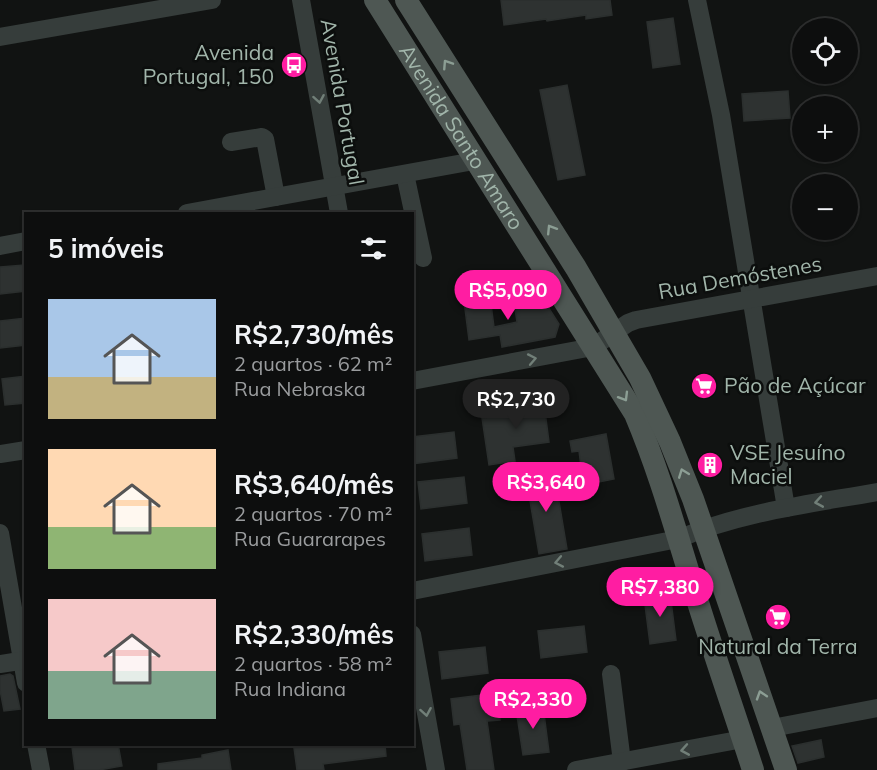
<!DOCTYPE html>
<html lang="pt">
<head>
<meta charset="utf-8">
<style>
  :root { --surface:#0d0e0e; --page:#1b1c1c; --text:#f1f3f6; --muted:#9a9c9e; --line:#2d2e2e; --accent:#ff1da2 }
  body { margin:0; font-family:Mulish,sans-serif; background:var(--page); color:var(--text); height:100vh; display:flex; flex-direction:column; font-size:22px; white-space:nowrap }
  * { box-sizing:border-box; margin:0 }
  p { font-size:20px; color:var(--muted) }
  .icon { flex:none; width:33px; height:33px; fill:none; stroke:currentColor; stroke-width:2; stroke-linecap:round; stroke-linejoin:round }
  .map { position:relative; flex:1; overflow:hidden }
  .sheet { position:absolute; left:24px; top:212px; width:390px; height:534px; display:flex; flex-direction:column; background:var(--surface); border-radius:0px; box-shadow:0 2px 4px #0004,0 0 0 2px var(--line) }
  .sheet>* { flex:none }
  .buttons { position:absolute; left:792px; top:18px; display:grid; gap:12px }
  .buttons a { display:grid; place-items:center; width:66px; height:66px; border-radius:50%; background:var(--surface); box-shadow:0 2px 4px #0004,0 0 0 2px var(--line); font-size:30px }
  .price { position:absolute; translate:-50% -51px; padding:0 14px; border-radius:21px; background:var(--accent); color:#fff; font-size:20px; line-height:39px; filter:drop-shadow(0 2px 3px #0008) }
  .price::after { content:''; position:absolute; left:50%; top:36px; width:18px; height:14px; margin-left:-9px; background:inherit; clip-path:polygon(0 0,100% 0,50% 100%) }
  .price.on { background:#222; color:#fff }
  ul { padding:0; list-style:none }
  li { display:flex; align-items:center; gap:18px; height:150px; padding:0 24px }
  li span { display:grid; place-items:center; flex:none; width:168px; height:120px; border-radius:0px; color:#555 }
  li>.icon { margin-inline-start:auto }
  span .icon { width:72px; height:72px; fill:#fffc; stroke-width:1 }
  li b { font-size:26px }
  h2 { display:flex; justify-content:space-between; align-items:center; height:72px; padding:0 24px; font-size:26px }
  .map>svg:first-child { display:block }
</style>
</head>
<body>
<div class="map">
<svg width="877" height="770" viewBox="0 0 877 770">
  <rect width="100%" height="100%" fill="#111312"/>
  <g fill="#2e3231" stroke="#2b2f2e" stroke-width="1.5">
    <path d="M501,0H610L612,15L586,19V15L547,21L546,19L504,25Z"/>
    <path d="M673,18L680,64L653,68L647,22Z"/>
    <path d="M567,85L585,175L558,180L540,90Z"/>
    <path d="M788,91L790,118L744,121L742,94Z"/>
    <path d="M24,265L26,291L0,294V267Z"/>
    <path d="M489,289L494,327L517,322L515,309L545,302L559,324L555,337L502,347L500,335L469,340L463,293Z"/>
    <path d="M26,318V345L0,348V321Z"/>
    <path d="M26,376V403L5,405L2,379Z"/>
    <path d="M543,396L549,442L513,447L515,461L489,465L482,418L518,413L516,399Z"/>
    <path d="M454,432L457,458L412,464V437Z"/>
    <path d="M606,434L614,479L578,486L575,468L581,467L579,451L572,452L570,441Z"/>
    <circle cx="710" cy="465" r="12"/>
    <path d="M554,472L567,549L539,554L526,477Z"/>
    <path d="M464,477L467,503L421,509L418,482Z"/>
    <path d="M469,528L472,555L425,561L422,534Z"/>
    <path d="M670,593L676,640L650,644L644,597Z"/>
    <path d="M584,626L587,652L541,658L538,631Z"/>
    <path d="M485,647L488,673L442,679L439,652Z"/>
    <path d="M10,674L13,676L20,709L4,711L0,690V676Z"/>
    <path d="M497,693L500,720L487,721L494,770H467L460,724L454,725L451,699Z"/>
    <path d="M543,706L549,752L523,755L516,709Z"/>
    <path d="M821,740L824,757L798,763L792,746Z"/>
    <path d="M92,744H118L122,766L99,770H75L72,747Z"/>
    <path d="M324,744H385L386,756L323,764L324,770H297L294,748Z"/>
    <path d="M228,750L231,770H158V764L202,758V755Z"/>
  </g>
  <g fill="none" stroke-linecap="round" stroke-linejoin="round">
    <g stroke="#363d3b" stroke-width="18">
      <path d="M301,0L339,213"/>
      <path d="M697,0L721,115L786,508"/>
      <path d="M0,37L212,0"/>
      <path d="M231,142L262,137L265,139L276,197"/>
      <path d="M405,174L423,258"/>
      <path d="M187,213L474,161"/>
      <path d="M0,246L26,241"/>
      <path d="M412,381L593,347L628,323L636,320L877,276"/>
      <path d="M0,454L26,450"/>
      <path d="M0,533L26,683"/>
      <path d="M412,591L678,539C741,512 811,504 877,492"/>
      <path d="M412,634L436,770"/>
      <path d="M0,664L26,660"/>
      <path d="M611,674L622,762"/>
      <path d="M772,728L877,708"/>
      <path d="M36,744L41,770"/>
      <path d="M576,770L743,739"/>
    </g>
    <g stroke="#4e5753" stroke-width="22">
      <path id="s1" d="M375,0L635,414C659,471 674,525 692,583C711,646 733,708 753,770"/>
      <path d="M406,0L576,268L640,378L670,442L693,499L786,770"/>
    </g>
  </g>
  <defs><path id="oneway-chevron" d="M-2-3.5L2.5 0L-2 3.5" fill="none" stroke-width="1.6" stroke-linecap="round" stroke-linejoin="round" transform="scale(1.5)"/></defs>
  <g stroke="#8c9e94">
    <use href="#oneway-chevron" transform="translate(447 64) rotate(-123)"/>
    <use href="#oneway-chevron" transform="translate(551 229) rotate(-122)"/>
    <use href="#oneway-chevron" transform="translate(624 397) rotate(59)"/>
    <use href="#oneway-chevron" transform="translate(683 473) rotate(-111)"/>
    <use href="#oneway-chevron" transform="translate(761 695) rotate(-108)"/>
  </g>
  <g stroke="#717f78">
    <use href="#oneway-chevron" transform="translate(319 99) rotate(80)"/>
    <use href="#oneway-chevron" transform="translate(532 359) rotate(-11)"/>
    <use href="#oneway-chevron" transform="translate(819 502) rotate(170)"/>
    <use href="#oneway-chevron" transform="translate(559 562) rotate(169)"/>
    <use href="#oneway-chevron" transform="translate(426 712) rotate(80)"/>
    <use href="#oneway-chevron" transform="translate(685 750) rotate(170)"/>
  </g>
  <defs>
    <g id="bus-disc" transform="scale(1.35)"><circle r="9.5" fill="#ff1da2" stroke="#0c0e0d"/><path d="M-5-6H5V4H4V6H2V4H-2V6H-4V4H-5ZM-3.5-4V0h7V-4ZM-3.5 1.2v1.5H-2V1.2ZM2 1.2v1.5H3.5V1.2Z" fill="#fff"/></g>
    <g id="supermarket-disc" transform="scale(1.35)"><circle r="9.5" fill="#ff1da2" stroke="#0c0e0d"/><path d="M-6-5.5h2.5l.6 2H6L4.5 2H-2.5L-4.4-4H-6ZM-1.5 3.2a1.3 1.3 0 1 0 .1 0ZM3 3.2a1.3 1.3 0 1 0 .1 0Z" fill="#fff"/></g>
    <g id="building-disc" transform="scale(1.35)"><circle r="9.5" fill="#ff1da2" stroke="#0c0e0d"/><path d="M-4-6H4V6H1V3H-1V6H-4ZM-2.5-4.3h1.7v1.8h-1.7ZM.8-4.3h1.7v1.8H.8ZM-2.5-1h1.7V.8h-1.7ZM.8-1h1.7V.8H.8Z" fill="#fff"/></g>
  </defs>
  <g fill-rule="evenodd">
    <use href="#bus-disc" x="294" y="65"/>
    <use href="#supermarket-disc" x="704" y="386"/>
    <use href="#building-disc" x="710" y="465"/>
    <use href="#supermarket-disc" x="778" y="617"/>
  </g>
  <g text-anchor="middle" stroke-width="5" stroke-linejoin="round" paint-order="stroke">
    <g font-size="21" fill="#a1b5aa" stroke="#0c0e0d" text-anchor="start">
      <text x="274" y="60" text-anchor="end">Avenida<tspan x="274" dy="24">Portugal, 150</tspan></text>
      <text x="724" y="393">Pão de Açúcar</text>
      <text x="730" y="460">VSE Jesuíno<tspan x="730" dy="24">Maciel</tspan></text>
      <text x="778" y="654" text-anchor="middle">Natural da Terra</text>
    </g>
    <g font-size="21" fill="#a1b5aa" stroke="#0c0e0d">
      <text transform="translate(342 102) rotate(80)" y="7">Avenida Portugal</text>
      <text dy="7" stroke="none"><textPath href="#s1" startOffset="162">Avenida Santo Amaro</textPath></text>
      <text transform="translate(740 278) rotate(-10)" y="7">Rua Demóstenes</text>
    </g>
  </g>
</svg>
<div class="buttons">
<a><svg class="icon" aria-label="locate" viewBox="0 0 24 24"><circle cx="12" cy="12" r="6"/><path d="M12 2v4M12 18v4M2 12h4M18 12h4"/></svg></a>
<a>+</a>
<a>−</a>
</div>
<b class="price" style="left:508px;top:321px">R$5,090</b>
<b class="price on" style="left:516px;top:430px">R$2,730</b>
<b class="price" style="left:546px;top:513px">R$3,640</b>
<b class="price" style="left:660px;top:618px">R$7,380</b>
<b class="price" style="left:533px;top:730px">R$2,330</b>
<section class="sheet">
<h2>5 imóveis<svg class="icon" aria-label="filters" viewBox="0 0 24 24"><path d="M4 7h16M4 17h16"/><circle cx="9" cy="7" r="2"/><circle cx="15" cy="17" r="2"/></svg></h2>
<ul>
<li><span style="background:linear-gradient(#a9c7e8 65%,#c2b280 0)"><svg class="icon" aria-label="home" viewBox="0 0 24 24"><path d="M3 11l9-7 9 7M6 9v11h12V9"/></svg></span><div><b>R$2,730/mês</b><p>2 quartos · 62 m²</p><p>Rua Nebraska</p></div></li>
<li><span style="background:linear-gradient(#ffd9b3 65%,#8fb573 0)"><svg class="icon" aria-label="home" viewBox="0 0 24 24"><path d="M3 11l9-7 9 7M6 9v11h12V9"/></svg></span><div><b>R$3,640/mês</b><p>2 quartos · 70 m²</p><p>Rua Guararapes</p></div></li>
<li><span style="background:linear-gradient(#f6c9c9 60%,#7fa58c 0)"><svg class="icon" aria-label="home" viewBox="0 0 24 24"><path d="M3 11l9-7 9 7M6 9v11h12V9"/></svg></span><div><b>R$2,330/mês</b><p>2 quartos · 58 m²</p><p>Rua Indiana</p></div></li>
</ul>
</section>
</div>
</body>
</html>
